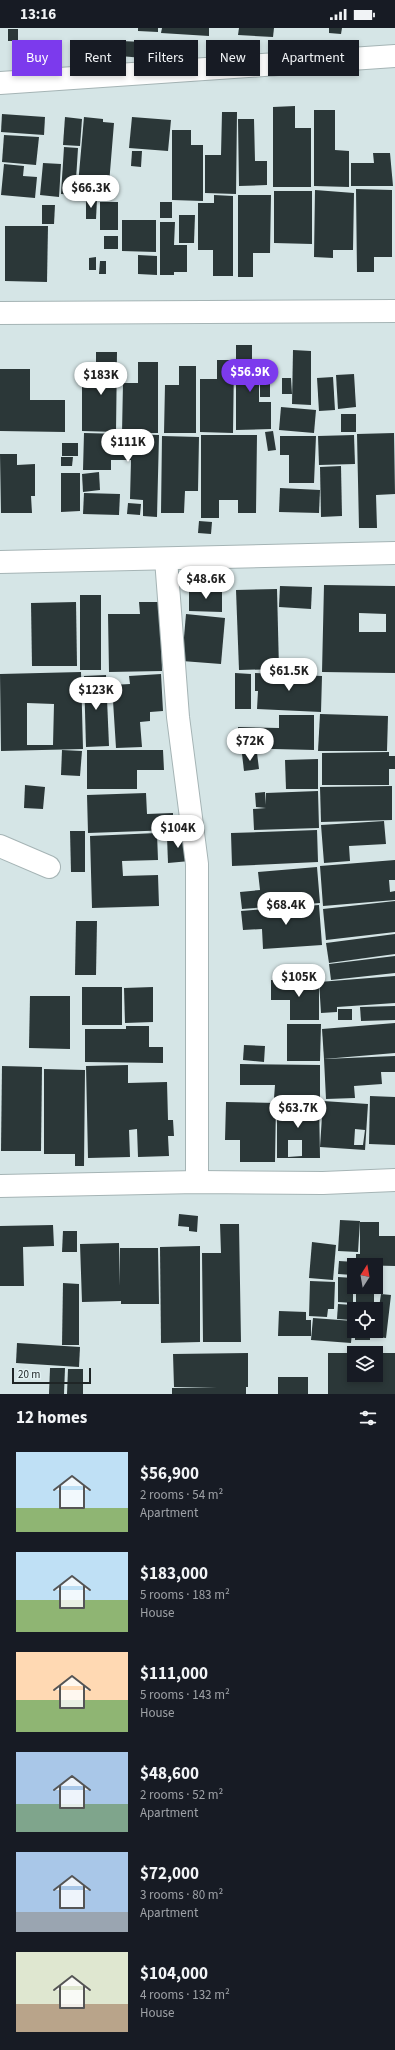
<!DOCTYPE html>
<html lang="en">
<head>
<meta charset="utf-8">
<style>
  :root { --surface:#171b24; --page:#242831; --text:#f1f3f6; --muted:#9ea1a6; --accent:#7c3aed }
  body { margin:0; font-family:"Source Sans 3",sans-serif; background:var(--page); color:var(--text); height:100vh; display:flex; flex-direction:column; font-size:15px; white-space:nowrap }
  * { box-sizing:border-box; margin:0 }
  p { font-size:13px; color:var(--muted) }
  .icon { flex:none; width:22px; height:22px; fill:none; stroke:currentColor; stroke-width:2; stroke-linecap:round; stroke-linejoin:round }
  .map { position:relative; height:1366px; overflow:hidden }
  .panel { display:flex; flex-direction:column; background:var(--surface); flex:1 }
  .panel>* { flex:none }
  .banner { position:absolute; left:12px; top:12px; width:371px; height:36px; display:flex; gap:8px }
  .needle { width:26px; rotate:11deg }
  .buttons { position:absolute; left:347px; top:1230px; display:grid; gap:8px }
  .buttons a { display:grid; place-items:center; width:36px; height:36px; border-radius:0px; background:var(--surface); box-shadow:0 2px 6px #0003; font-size:20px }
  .scale { position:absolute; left:12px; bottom:10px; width:79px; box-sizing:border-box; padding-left:4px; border:2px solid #1f2526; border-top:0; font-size:11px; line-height:14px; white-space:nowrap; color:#1f2526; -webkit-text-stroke:3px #e2f2f3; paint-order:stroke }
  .price { position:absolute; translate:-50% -34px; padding:0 9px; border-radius:14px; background:#fff; color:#222; font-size:13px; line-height:26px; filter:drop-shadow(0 1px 2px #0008) }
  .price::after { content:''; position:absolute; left:50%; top:24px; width:12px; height:9px; margin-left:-6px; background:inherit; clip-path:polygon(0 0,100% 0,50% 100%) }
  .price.active { background:var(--accent); color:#fff }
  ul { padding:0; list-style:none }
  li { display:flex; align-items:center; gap:12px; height:100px; padding:0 16px }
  li span { display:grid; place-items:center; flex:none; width:112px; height:80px; border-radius:0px; color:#555 }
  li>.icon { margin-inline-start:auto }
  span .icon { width:48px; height:48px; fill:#fffc; stroke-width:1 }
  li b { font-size:17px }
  h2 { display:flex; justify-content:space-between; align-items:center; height:48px; padding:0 16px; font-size:17px }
  .pill { padding:0 14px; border-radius:0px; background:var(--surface); box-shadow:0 2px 6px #0003; font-size:14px; line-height:36px }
  .pill.active { background:var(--accent); color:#fff }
  .status { display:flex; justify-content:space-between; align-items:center; height:28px; padding:0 20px; background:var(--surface); direction:ltr }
  .status svg { height:11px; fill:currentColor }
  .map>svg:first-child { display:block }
</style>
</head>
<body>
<div class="status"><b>13:16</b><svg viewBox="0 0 49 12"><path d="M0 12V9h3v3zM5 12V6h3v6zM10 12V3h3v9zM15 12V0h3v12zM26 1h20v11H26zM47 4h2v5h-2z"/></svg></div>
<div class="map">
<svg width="395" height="1366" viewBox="0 0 395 1366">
  <rect width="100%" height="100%" fill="#d5e5e6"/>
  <g fill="#2b3738" fill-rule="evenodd">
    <path d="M138,0H158V4L138,3Z"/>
    <path d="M162,0H209V8L161,5Z"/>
    <path d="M239,0H274L273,9L238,7Z"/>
    <path d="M329,0H342L341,6L329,5Z"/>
    <rect x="8" y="1" width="10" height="12"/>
    <path d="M121,13L144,14L143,30L120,28Z"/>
    <path d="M295,78V100H311V159H273V79Z"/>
    <path d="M314,82H335V122L349,123V159L314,158Z"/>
    <path d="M222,84H237L236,166L205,165V127H221Z"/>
    <path d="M2,86L45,89L44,107L1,104Z"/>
    <path d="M65,89L82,91L80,118L63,117Z"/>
    <path d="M84,89L103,91V94L114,95L109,156L97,155V158L78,157Z"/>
    <path d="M132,89L171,92L168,123L129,120Z"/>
    <path d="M238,91H254L255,133H267V157L239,158Z"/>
    <path d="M172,102H191V117H203V173L172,172Z"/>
    <path d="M4,107L39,109L36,137L2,134Z"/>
    <path d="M64,119L78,120L75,167L61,166Z"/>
    <path d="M132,123H142L141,139L131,138Z"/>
    <path d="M373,125H390L393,158H351V135H374Z"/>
    <path d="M43,135L61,136L59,169L40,167Z"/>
    <path d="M4,136L24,138L23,148L37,149L35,170L1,167Z"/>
    <path d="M356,161L392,162V229H374V244H357Z"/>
    <path d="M315,162L354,165L353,222H333V230L314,229Z"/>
    <path d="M274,163H312V216L274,215Z"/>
    <path d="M214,167L233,168V248H213V222H198V175H214Z"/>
    <path d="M238,167H271L270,225H253V249H238Z"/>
    <path d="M86,171H97L96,191H86Z"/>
    <rect x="100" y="174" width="18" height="28"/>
    <rect x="160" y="174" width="12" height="16"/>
    <path d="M42,177H55L54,196H42Z"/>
    <path d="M179,187H195L194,215H179Z"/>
    <path d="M122,192H156V224L122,223Z"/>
    <path d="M160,194H175L174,217H187V244H174V247H160Z"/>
    <path d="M5,198H48L47,254L5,253Z"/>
    <rect x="104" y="208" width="14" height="13"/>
    <path d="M138,227L157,228V247L138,246Z"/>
    <path d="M96,229V242H89V230Z"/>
    <path d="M100,233H106V246H99Z"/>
    <path d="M236,317H252V333H259V374H271V401L236,402Z"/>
    <path d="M293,322L311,323V377L292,376Z"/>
    <path d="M96,324H117L116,404L82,403V354H96Z"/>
    <path d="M217,332H234L233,405L200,404V351H217Z"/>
    <path d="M138,334H158V405H122L123,355H138Z"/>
    <path d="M179,338H196V405H164L165,357H179Z"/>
    <path d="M0,341H30V372H65V404L0,403Z"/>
    <rect x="260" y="341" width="10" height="28"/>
    <path d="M354,346L356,379L338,381L336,347Z"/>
    <path d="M333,349L335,382L319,383L317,350Z"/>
    <path d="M282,350H291L292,366H282Z"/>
    <path d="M281,379L316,382L314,405L279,402Z"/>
    <rect x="341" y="386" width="15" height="18"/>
    <path d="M273,403L276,422L268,423L265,404Z"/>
    <path d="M84,405L159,407L157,489L143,488V472L130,471L131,432H111V442H83Z"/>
    <path d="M394,405L395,466L376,467L377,500H359L357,406Z"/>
    <path d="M201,407H257L256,485H238V472H219V490H201Z"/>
    <path d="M354,407L355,436L319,437L318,408Z"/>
    <path d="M162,408L199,409L198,463H185L184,485H161Z"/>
    <path d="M280,408H316L314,455H289V427H280Z"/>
    <rect x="62" y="415" width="16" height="13"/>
    <path d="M0,426H17V437L35,436V468H31L32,485H1Z"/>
    <path d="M61,429H73L72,438H61Z"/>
    <path d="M341,438L342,488L321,489L320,439Z"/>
    <path d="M99,444L100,462L83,464L82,446Z"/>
    <path d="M61,445H80V483L61,484Z"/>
    <path d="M280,460L320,462L319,485L279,484Z"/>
    <path d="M84,465L120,466L119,487L83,486Z"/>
    <path d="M128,475L141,476L140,487L127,486Z"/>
    <path d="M199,493L212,494L211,506L198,505Z"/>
    <path d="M324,557L395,558V645L322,644ZM359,585L386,586V604H359Z"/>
    <path d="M280,558L312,559L311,581L279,579Z"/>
    <path d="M189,559L222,560V584L189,583Z"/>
    <path d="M277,561L279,641L239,642L236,562Z"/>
    <rect x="80" y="567" width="21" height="75"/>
    <path d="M76,574L77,638H32L31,575Z"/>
    <path d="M139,574H160L162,643L109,644L108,586H140Z"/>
    <path d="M186,586L225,590L221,636L182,633Z"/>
    <path d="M81,644L83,721L1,723L0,646ZM27,675L54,676L53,717H27Z"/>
    <path d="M235,645L251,646V681H235Z"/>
    <path d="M255,645L322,648L321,684L257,681L258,663H255Z"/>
    <path d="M161,646L163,683L150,684V693L140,694L142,719L116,720L112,657L130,656L129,648Z"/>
    <path d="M106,647L109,718L86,719L84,648Z"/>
    <path d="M320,686L388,688L387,723H318Z"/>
    <path d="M279,687H314V722L237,720L238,699L279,700Z"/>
    <path d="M62,722L82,723L80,748L61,747Z"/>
    <path d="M87,722H163L164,742H137V761H87Z"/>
    <path d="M389,724V728H395V741H389V757H322V725Z"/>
    <path d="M257,725L259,741L244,743L242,726Z"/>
    <path d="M318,731V761H286L285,732Z"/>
    <path d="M25,757L45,759L43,781L24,780Z"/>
    <path d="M392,758V792L321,794L320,759Z"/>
    <path d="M318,763L319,800L254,802L253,781L266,780L256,779L255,765L265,764L266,777V765Z"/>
    <path d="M146,765L147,786L173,785V802L88,805L87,767Z"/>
    <path d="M384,793L386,816L349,818L350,833L324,835L321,797Z"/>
    <path d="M317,802L318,834L232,838L231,805Z"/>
    <path d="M70,803H85V844H71Z"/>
    <path d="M157,805L158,832L122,833L123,848L158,847L159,878L92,880L90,808Z"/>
    <path d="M189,808L190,833L168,835L167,809Z"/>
    <path d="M395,832V852H389L390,864L395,863V872L323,878L320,838Z"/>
    <path d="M317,839L320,875L242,881L240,864L260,862L258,844Z"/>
    <path d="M395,873V904L326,912L323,881Z"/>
    <path d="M319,877L322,917L263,921L262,901L243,902L241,883Z"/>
    <path d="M76,893H97L96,947H75Z"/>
    <path d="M395,906V926L329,935L326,915Z"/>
    <path d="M395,928V945L331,952L329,936Z"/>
    <path d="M395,948V975L337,979V984L321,985L319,954Z"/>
    <path d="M271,952H319V992H290V972H271Z"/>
    <rect x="82" y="959" width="40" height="38"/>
    <path d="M153,959V994L125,995L124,960Z"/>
    <path d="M30,968H70V1021L29,1020Z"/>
    <path d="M395,978V992L361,993L360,979Z"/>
    <rect x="338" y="981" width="14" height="11"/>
    <path d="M395,995V1025L324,1031L322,1001Z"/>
    <path d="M287,996H321L320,1033H287Z"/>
    <path d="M126,998H149V1019H163V1035L85,1034V1001H126Z"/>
    <path d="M244,1017L265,1018L264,1034L243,1032Z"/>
    <path d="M395,1028V1044H381L382,1056L354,1058L355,1070L326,1071L324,1031Z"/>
    <path d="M240,1036L320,1037V1071L274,1070L275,1057H240Z"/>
    <path d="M128,1037V1055L167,1054L168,1092H173L174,1108H168L169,1128L138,1129L137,1101L129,1102L130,1129L88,1130L86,1038Z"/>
    <path d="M2,1038L42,1039L41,1123H1Z"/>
    <path d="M44,1041L85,1042L84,1138H75V1126H44Z"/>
    <path d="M370,1068L395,1069V1117L369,1116Z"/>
    <path d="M277,1072H319L320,1130H277ZM288,1112H302V1128L288,1129Z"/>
    <path d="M323,1073L368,1076L365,1122L320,1119ZM355,1101L365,1102L363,1117H354Z"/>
    <path d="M226,1074L276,1075L275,1134H240V1112H225Z"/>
    <path d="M179,1186L198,1188L197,1204L189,1203V1199L178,1198Z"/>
    <path d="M340,1192L360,1193L358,1224L338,1223Z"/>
    <path d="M360,1194H379V1208H395V1238L356,1237V1226H360Z"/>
    <path d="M220,1196H239L241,1314H203L202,1225H221Z"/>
    <path d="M53,1197L54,1218L23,1219L24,1258H0V1198Z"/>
    <path d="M63,1203H77V1224H62Z"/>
    <path d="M312,1214L336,1217L333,1252L309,1250Z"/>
    <path d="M119,1215L120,1258V1220H158L159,1276H121V1273L82,1274L80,1216Z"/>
    <path d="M200,1218V1314L161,1315L160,1219Z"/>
    <path d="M339,1233L355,1234L353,1247L338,1246Z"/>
    <path d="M338,1249L353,1250V1275L338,1274Z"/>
    <path d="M310,1253L335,1254L334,1281H328L327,1289L309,1288Z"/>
    <path d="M63,1255L79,1256V1317H62Z"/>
    <rect x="356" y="1259" width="18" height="17"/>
    <path d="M381,1266L391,1267L386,1310L370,1308L371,1303H376V1292L377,1293Z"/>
    <path d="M338,1276L353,1277L352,1292L337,1291Z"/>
    <rect x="356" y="1278" width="14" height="3"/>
    <path d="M279,1283L306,1284V1292H311V1308H278Z"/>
    <path d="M313,1290L353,1293L351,1315L311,1312Z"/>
    <rect x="355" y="1303" width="15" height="9"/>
    <path d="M17,1315L80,1319L79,1339L16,1335Z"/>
    <path d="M248,1325V1359H246V1366H172V1360H217L174,1359L173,1326Z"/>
    <path d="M328,1325H354V1347H376V1325H395V1366H328Z"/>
    <path d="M50,1340H65L64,1366H49Z"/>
    <path d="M68,1341H83V1366H67Z"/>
    <rect x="278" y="1349" width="30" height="17"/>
  </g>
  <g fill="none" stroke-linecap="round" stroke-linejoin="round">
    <g stroke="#a5b4b5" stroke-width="24">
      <g id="minor">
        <path d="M0,55L395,28"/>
        <path d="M0,285L395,283"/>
        <path d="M166,531L178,689L197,836V1154"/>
        <path d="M0,534L395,525"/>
        <path d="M0,818L49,839"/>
        <path d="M0,1158L197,1154L323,1155L395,1152"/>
      </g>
    </g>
    <use href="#minor" stroke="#fff" stroke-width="22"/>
  </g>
</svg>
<div class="buttons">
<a><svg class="needle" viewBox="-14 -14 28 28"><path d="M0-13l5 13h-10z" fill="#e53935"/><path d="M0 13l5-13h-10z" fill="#9ea1a6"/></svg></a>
<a><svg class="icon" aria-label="locate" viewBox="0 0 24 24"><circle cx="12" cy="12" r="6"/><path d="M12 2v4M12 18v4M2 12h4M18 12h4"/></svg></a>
<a><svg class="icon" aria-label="layers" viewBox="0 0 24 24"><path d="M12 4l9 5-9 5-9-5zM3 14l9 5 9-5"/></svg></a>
</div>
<div class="scale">20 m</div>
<b class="price" style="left:91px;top:181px">$66.3K</b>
<b class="price active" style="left:250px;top:365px">$56.9K</b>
<b class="price" style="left:101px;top:368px">$183K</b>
<b class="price" style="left:128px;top:435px">$111K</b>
<b class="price" style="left:206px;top:572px">$48.6K</b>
<b class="price" style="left:289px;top:664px">$61.5K</b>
<b class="price" style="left:96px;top:683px">$123K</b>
<b class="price" style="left:250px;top:734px">$72K</b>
<b class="price" style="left:178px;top:821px">$104K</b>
<b class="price" style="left:286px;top:898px">$68.4K</b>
<b class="price" style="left:299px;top:970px">$105K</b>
<b class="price" style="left:298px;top:1101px">$63.7K</b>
<div class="banner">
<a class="pill active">Buy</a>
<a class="pill">Rent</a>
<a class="pill">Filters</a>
<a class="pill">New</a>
<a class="pill">Apartment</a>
</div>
</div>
<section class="panel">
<h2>12 homes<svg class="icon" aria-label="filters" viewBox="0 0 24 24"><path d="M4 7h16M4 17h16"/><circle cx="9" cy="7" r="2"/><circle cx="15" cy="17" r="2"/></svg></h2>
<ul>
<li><span style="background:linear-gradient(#bfe0f5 70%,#8fb573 0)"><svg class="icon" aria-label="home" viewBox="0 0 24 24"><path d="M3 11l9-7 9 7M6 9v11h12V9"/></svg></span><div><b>$56,900</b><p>2 rooms · 54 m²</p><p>Apartment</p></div></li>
<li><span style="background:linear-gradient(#bfe0f5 60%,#8fb573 0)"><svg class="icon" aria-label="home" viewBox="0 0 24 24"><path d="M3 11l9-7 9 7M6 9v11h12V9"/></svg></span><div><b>$183,000</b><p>5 rooms · 183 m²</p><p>House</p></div></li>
<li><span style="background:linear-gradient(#ffd9b3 60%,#8fb573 0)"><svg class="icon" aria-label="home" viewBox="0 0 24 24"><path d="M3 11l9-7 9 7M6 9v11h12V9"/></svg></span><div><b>$111,000</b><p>5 rooms · 143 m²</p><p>House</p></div></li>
<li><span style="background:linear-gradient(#a9c7e8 65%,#7fa58c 0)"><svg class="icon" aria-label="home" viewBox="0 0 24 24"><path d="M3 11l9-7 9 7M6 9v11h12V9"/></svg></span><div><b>$48,600</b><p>2 rooms · 52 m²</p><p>Apartment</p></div></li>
<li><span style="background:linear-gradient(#a9c7e8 75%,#9aa5b1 0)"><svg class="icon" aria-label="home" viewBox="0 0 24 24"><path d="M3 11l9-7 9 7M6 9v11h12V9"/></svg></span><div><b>$72,000</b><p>3 rooms · 80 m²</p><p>Apartment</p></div></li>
<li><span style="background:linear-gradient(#dfe7d0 65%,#b9a48a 0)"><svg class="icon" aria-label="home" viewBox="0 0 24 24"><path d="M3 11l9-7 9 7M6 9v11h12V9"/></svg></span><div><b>$104,000</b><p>4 rooms · 132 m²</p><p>House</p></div></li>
</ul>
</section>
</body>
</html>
